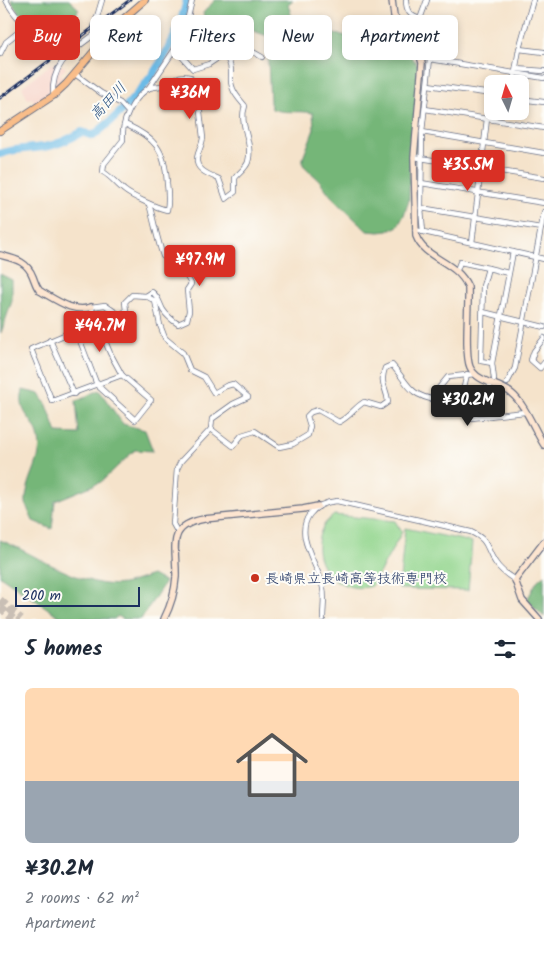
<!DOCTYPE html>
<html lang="en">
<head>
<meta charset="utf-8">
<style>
  :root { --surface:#fff; --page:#f2f2f3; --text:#1f2937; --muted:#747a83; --accent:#d93025 }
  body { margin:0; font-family:Kalam,"Klee One",sans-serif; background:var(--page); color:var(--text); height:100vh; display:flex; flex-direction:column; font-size:19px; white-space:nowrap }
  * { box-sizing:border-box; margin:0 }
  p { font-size:16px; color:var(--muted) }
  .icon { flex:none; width:28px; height:28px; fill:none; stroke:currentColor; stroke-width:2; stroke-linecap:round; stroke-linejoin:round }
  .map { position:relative; height:619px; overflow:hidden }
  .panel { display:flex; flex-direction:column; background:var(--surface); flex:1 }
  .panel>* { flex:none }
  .hud { position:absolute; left:15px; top:15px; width:515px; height:45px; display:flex; gap:10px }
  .needle { width:32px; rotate:355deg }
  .tools { position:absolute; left:484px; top:75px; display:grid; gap:10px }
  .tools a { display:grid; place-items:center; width:45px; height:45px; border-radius:8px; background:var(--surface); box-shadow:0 2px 8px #0003; font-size:25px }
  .scale { position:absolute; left:15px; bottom:12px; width:125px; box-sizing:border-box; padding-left:5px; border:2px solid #1b2f5e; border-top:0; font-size:14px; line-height:18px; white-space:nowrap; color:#1b2f5e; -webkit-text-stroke:4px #fdfcf7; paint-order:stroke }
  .price { position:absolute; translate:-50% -42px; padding:0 11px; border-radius:5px; background:var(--accent); color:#fff; font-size:16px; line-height:32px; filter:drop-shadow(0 1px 2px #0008) }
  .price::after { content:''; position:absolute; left:50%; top:30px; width:15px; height:11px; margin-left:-8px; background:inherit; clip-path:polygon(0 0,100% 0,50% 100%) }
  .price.selected { background:#222; color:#fff }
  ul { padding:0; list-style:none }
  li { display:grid; align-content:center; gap:10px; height:265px; padding:0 25px }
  li span { display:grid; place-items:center; height:155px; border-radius:8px; color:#555 }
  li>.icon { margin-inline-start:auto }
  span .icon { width:90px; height:90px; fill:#fffc; stroke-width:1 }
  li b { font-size:21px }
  h2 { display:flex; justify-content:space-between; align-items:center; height:60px; padding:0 25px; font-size:21px }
  .chip { padding:0 18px; border-radius:8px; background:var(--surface); box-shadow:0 2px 8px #0003; font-size:18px; line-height:45px }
  .chip.selected { background:var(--accent); color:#fff }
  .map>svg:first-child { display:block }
</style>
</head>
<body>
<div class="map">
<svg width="544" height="619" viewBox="0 0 544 619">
  <rect width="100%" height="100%" fill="#fdfcf7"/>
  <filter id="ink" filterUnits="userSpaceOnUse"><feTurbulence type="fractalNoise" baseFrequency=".02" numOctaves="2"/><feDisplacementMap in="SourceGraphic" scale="10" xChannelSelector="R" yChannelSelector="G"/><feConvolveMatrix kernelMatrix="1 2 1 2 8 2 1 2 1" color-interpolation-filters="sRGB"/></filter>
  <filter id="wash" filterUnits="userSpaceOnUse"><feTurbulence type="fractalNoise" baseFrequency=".0096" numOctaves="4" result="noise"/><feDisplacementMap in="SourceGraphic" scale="20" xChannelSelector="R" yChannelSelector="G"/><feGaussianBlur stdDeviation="1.12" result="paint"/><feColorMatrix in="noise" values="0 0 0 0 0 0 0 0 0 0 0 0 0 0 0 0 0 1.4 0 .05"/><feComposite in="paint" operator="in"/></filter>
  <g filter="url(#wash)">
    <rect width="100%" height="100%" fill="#f5e3cb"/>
    <path fill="#f7d1c6" d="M51,64L64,66L66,68L60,74L64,77L56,87L35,104L32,98L28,99L22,87Z"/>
    <g fill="#92d58d" stroke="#568276">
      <path d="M334,515L395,521L402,532L372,586C337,596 305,560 323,527C325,522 330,519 334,515Z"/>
      <path d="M405,528L472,542L468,590L399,589Z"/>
    </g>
    <g fill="#75b678" stroke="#48726b">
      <path d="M11,0H69L79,9L72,21L51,41L17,11Z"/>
      <path d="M215,0H293L288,4L293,21L286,34L270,37L251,30L245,36L237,31L207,30L203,13Z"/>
      <path d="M333,34L391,41L402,46L418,65L420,83L418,142L410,165L409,200L404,215L398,226L388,231L379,232L367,231L331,196L319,180L303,165V158L314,129L313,113C299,110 286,114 272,109L270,103L268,60C286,43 310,35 333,34Z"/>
      <path d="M0,274L12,280V301L1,333Z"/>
      <path d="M23,390L40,394L47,405L57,433L79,434L76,401L99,390L123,424L145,430L153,451L135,450L101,482L55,501L52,529L33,521C30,514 25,505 26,499C27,478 43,459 39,439C35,417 17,416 23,390Z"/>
      <path d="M0,540C34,553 85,590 123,584C133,582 143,578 152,575L165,582L141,619H123L118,616L114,619H63L0,576Z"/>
      <path d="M544,575V617L527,600L537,581Z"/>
    </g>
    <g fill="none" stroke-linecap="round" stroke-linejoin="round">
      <path stroke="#6cbbe7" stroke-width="8" d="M0,154C15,148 29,149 44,147C58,145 70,139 82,132L93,136C137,102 174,55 187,0"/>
    </g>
  </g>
  <g filter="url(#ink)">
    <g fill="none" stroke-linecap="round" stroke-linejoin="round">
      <g stroke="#c9bfb5" stroke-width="8" stroke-dasharray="8 4" stroke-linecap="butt">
        <path d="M0,600L21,619"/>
        <path d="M0,607L13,619"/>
      </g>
      <g stroke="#676e84" stroke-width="6">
        <g id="street">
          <path d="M6,0C18,25 45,39 62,59"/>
          <path d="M406,0C406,11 410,16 420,19L427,0"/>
          <path d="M97,47L94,27L102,0"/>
          <path d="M175,49L193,69L209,64L224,54L244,47L262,57"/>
          <path d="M519,49L544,52"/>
          <path d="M420,52L430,59L544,78"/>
          <path d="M0,54L6,42L26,26"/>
          <path d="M516,69L544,71"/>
          <path d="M75,74L101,93L120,103L128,112"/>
          <path d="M513,84L519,49L533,0"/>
          <path d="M428,85L492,94"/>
          <path d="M148,89L175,49L188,17L192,0"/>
          <path d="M53,96C51,63 71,52 95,34"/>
          <path d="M520,99L544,102"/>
          <path d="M425,109L544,128"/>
          <path d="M125,124C155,138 165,149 167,183C168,191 169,201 167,210C157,208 131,196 124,190C116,184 112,177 103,172L104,164L123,140C121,122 132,100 147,89C152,86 160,87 166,85C176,80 177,74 190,77L198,94L203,138C202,146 198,151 197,158C195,170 210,175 219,179L226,199L235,192V178C239,173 246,168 248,162C254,143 238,124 245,106C241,101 235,95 233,89C227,77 237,71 224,54"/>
          <path d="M422,132L544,153"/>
          <path d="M414,157L544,178"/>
          <path d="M421,183L544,203"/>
          <path d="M421,208L541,228"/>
          <path d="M415,230L544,259"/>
          <path d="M423,232L421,208L422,132L430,59"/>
          <path d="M472,243L490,94"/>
          <path d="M457,270L460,262L488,268"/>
          <path d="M146,296L155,301L160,325L165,338L183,353L190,370L204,377L214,393L226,386L233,384L248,397L233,404L212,419L211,429L181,461L177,469L173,524L178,533"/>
          <path d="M483,312L544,327"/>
          <path d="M97,321L31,349L52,401L122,375"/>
          <path d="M76,330L97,385L135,420L151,400L122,375L110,353L91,307L105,305L118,314H122L126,311L125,302L132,295L146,296L152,292C159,297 159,303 163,310C167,316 172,320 178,324L187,320L189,311L187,290L191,284C181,265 182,266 163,256C157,239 154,221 149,204"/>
          <path d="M544,338L534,351L531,360L540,368L544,363"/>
          <path d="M50,340L74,394"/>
          <path d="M492,363L481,361L483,286L488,268L508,273"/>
          <path d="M467,374L464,387L468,414L472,418L525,412"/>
          <path d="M494,379L492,363L513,252"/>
          <path d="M507,383L515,368L544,212"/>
          <path d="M490,416V382"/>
          <path d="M211,429L233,446L242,435L255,431L279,447L293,444L308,435L310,426L307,416L311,412L318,410L339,422C351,416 354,408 364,402L381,407L388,402C387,387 379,385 385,368L392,365C409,384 408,395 436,400L438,389L448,377L475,374"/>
          <path d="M323,619C323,609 325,598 323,588C319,565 293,536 310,514C317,505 326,502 337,501L471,532C490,541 485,547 495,562C500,570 507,575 515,580"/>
        </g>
      </g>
      <g stroke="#676e84" stroke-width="8">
        <g id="secondary">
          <path d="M392,0L394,16L417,46L422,63L414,157L416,236C425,260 456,260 468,287C469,305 464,353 470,367C477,383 499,383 511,393C525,404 534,429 544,445"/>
          <path d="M0,255C15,259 27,261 33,277C35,282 36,287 40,291C55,299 74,314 91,307"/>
          <path d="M164,619C170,607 175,591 176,577C177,548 165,526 204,519L303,509L318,506"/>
          <path d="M539,619L522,600L515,580L544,542"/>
        </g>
      </g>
      <g stroke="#676e84" stroke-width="8">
        <path id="primary" d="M0,131L53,96L66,84L116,25L145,0"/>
      </g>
      <use href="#street" stroke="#fff" stroke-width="4.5"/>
      <use href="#secondary" stroke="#fde5d0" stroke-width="5.5"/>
      <use href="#primary" stroke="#f9bd89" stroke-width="6"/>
      <g stroke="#1b2f5e" stroke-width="3">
        <path id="rail" d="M0,98L130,0"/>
      </g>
      <use href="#rail" stroke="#fdfcf7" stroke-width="1" stroke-dasharray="4" stroke-linecap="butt"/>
    </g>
  </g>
  <circle fill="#c8321e" stroke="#fdfcf7" stroke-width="2" cx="255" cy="578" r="5"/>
  <g text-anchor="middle" stroke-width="4" stroke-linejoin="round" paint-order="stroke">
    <g font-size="14" fill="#1b2f5e" stroke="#fdfcf7" text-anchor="start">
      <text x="265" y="583">長崎県立長崎高等技術専門校</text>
    </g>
    <g font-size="15" font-style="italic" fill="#335987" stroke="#fdfcf7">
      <text transform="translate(108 101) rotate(-47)" y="5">高田川</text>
    </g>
  </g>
</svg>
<div class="tools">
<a><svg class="needle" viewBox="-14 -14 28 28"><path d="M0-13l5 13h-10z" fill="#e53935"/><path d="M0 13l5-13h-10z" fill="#747a83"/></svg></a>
</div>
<div class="scale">200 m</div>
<b class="price" style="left:190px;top:120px">¥36M</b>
<b class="price" style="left:468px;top:192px">¥35.5M</b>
<b class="price" style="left:200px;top:287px">¥97.9M</b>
<b class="price" style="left:100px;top:353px">¥44.7M</b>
<b class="price selected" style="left:468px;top:427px">¥30.2M</b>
<div class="hud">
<a class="chip selected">Buy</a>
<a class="chip">Rent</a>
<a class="chip">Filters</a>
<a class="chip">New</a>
<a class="chip">Apartment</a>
</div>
</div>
<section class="panel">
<h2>5 homes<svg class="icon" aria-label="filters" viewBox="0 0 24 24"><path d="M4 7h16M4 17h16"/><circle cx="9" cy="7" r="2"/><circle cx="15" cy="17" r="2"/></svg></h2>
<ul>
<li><span style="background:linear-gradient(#ffd9b3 60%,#9aa5b1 0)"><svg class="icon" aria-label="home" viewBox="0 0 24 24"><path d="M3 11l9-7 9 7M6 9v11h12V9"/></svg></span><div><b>¥30.2M</b><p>2 rooms · 62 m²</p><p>Apartment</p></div></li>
</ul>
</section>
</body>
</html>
